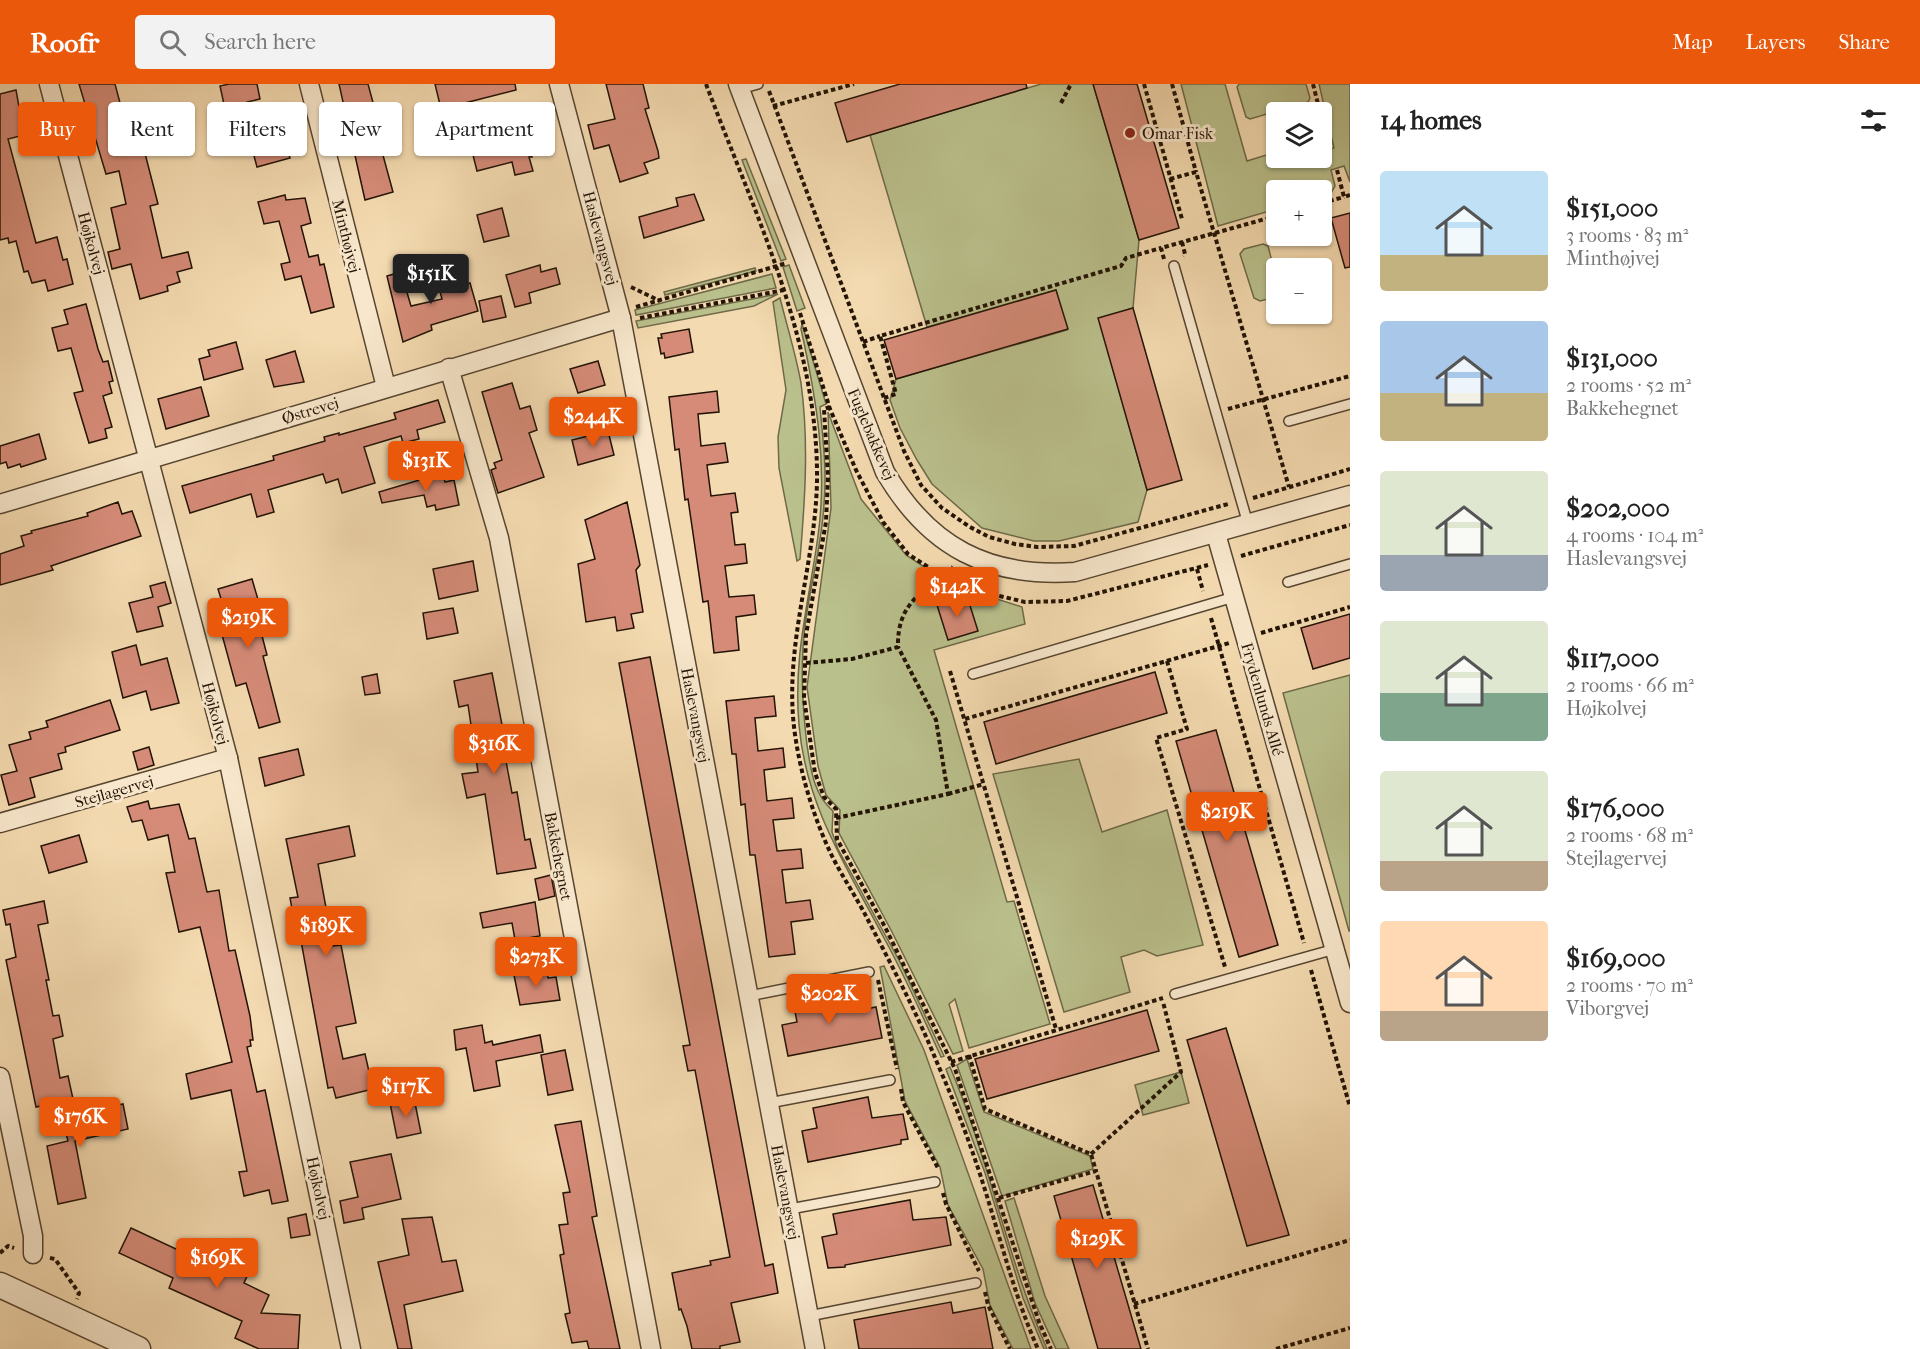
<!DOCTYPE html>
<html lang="en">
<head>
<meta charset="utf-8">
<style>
  :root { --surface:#fff; --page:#f2f2f2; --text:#222; --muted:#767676; --accent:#ea580c }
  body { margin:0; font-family:"IM FELL French Canon",serif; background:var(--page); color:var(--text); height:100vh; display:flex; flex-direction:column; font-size:22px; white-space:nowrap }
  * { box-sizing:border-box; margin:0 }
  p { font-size:20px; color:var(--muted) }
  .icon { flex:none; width:33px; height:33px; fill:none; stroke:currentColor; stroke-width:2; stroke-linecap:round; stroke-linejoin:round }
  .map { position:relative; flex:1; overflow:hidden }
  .panel { display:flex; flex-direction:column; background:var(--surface); width:570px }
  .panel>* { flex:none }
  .banner { position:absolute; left:18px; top:18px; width:570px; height:54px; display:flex; gap:12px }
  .fabs { position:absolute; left:1266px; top:18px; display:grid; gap:12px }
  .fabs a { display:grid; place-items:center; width:66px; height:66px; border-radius:6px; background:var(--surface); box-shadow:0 2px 4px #0004; font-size:30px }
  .price { position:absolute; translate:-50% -51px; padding:0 14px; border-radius:6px; background:var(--accent); color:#fff; font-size:20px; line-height:39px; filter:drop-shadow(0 2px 3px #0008) }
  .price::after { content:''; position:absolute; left:50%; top:36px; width:18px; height:14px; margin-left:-9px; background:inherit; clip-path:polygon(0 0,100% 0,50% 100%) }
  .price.current { background:#222; color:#fff }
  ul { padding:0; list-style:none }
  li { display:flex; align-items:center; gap:18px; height:150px; padding:0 30px }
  li span { display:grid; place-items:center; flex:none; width:168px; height:120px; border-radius:6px; color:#555 }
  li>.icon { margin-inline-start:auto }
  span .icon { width:72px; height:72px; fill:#fffc; stroke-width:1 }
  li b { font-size:26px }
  h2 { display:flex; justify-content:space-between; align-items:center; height:72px; padding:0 30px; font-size:26px }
  .chip { padding:0 21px; border-radius:6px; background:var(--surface); box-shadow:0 2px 4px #0004; font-size:21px; line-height:54px }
  .chip.current { background:var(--accent); color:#fff }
  header { display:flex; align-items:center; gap:36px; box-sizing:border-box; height:84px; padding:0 30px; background:var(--accent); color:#fff }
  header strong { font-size:28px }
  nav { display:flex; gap:33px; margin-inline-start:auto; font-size:21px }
  .search { width:420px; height:54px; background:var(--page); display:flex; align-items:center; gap:15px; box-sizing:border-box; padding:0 21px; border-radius:6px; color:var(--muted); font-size:22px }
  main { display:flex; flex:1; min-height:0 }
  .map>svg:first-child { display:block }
</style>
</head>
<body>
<header>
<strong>Roofr</strong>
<div class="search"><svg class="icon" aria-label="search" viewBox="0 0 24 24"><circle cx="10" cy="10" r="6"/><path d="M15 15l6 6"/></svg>Search here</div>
<nav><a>Map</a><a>Layers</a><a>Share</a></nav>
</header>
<main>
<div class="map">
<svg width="1350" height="1265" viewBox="0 0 1350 1265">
  <rect width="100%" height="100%" fill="#f4dab0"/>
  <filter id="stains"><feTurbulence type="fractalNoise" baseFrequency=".00333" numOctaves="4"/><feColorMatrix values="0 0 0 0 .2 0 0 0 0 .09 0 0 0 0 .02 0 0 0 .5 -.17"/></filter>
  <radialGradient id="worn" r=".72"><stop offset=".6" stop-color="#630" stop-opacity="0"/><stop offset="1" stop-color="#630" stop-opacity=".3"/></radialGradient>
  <g fill="#bac08c" stroke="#6e6a48" stroke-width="1.5">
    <path d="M1041,0H1093L1139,156L1133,224L1099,235L1147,406L1138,438L1059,457H1034L982,444L932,400L917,376L900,344L890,316L896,295L1067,246L1056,206L927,243L870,51Z"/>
    <path d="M1181,0H1225L1247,77L1276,68V74H1322V61L1326,66L1334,64L1319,0H1350V98L1344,82L1331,86L1335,102L1331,109L1322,112V106H1276V125L1218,142Z"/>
    <path d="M1239,0H1306L1310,14L1308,18L1250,35L1246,33L1237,3Z"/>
    <path d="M746,75L786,175L781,177L742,76Z"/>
    <path d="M1263,160L1268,162L1276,193V213L1260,217L1254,214L1240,170L1244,165Z"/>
    <path d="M789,181L805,224L797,227L783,183Z"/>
    <path d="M755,184L756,187L665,211L664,208Z"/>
    <path d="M772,190L776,204L636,231L635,226Z"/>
    <path d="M778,210L754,222L638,244L636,237Z"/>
    <path d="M780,214C787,242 796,271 801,299C809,358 805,416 800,475L797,477L779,384L778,353L786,306L773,218Z"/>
    <path d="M802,240L826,320L820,323C823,356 827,387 824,420C822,461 810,501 805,542C800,582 802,620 807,661C811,685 813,710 833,727L832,748L838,765L900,878L944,972L941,973C923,933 905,892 884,854C847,783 806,723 799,641C793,572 809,518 818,452C828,381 816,313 801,245Z"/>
    <path d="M828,328L861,415L906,471L950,500L1022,523L1025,540L934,566L1007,818L1014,817L1050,940L969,964L955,915L949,920L963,967L953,970L892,848L839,749L840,726L826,711L818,682L807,603L831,424Z"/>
    <path d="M1350,591V847H1349L1283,609Z"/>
    <path d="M1079,675L1102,748L1167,726L1203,861L1157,872L1144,866L1121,873L1130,908L1064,928L993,690Z"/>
    <path d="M884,882L924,966L1031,1265H1013L990,1221L983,1185L948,1121L940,1083L905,1017L880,883Z"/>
    <path d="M967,975L984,1028L1090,1072L1093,1085L1002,1112L957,981Z"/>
    <path d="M950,983C989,1075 1007,1174 1047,1265H1044L1023,1214L985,1089L946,985Z"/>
    <path d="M1181,988L1189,1019L1143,1031L1135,1001Z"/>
    <path d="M1014,1114L1045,1212L1069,1265H1056L1035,1219L1005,1117Z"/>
  </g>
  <g fill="#d58b78" stroke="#221305" stroke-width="1.5">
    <path d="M79,0H115L128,49L139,46L158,120L150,122L162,174L188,168L192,184L177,188L180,198L167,202L168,207L140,215L131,180L112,185L108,168L120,165L111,124L126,120L119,87L106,90Z"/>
    <path d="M229,0H257L260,15L247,18L252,36L233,40L229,24L225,25L220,2Z"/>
    <path d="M339,0H368L375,26L371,27L393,108L365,116Z"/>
    <path d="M435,0H515L516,6L441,25Z"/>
    <path d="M606,0H643L649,24L645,25L658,67L659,74L644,79L648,89L620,98L609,61L594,65L588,41L615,35Z"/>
    <path d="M900,0H1026L1027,4L847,58L835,19Z"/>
    <path d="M1093,0H1137L1179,144L1139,156Z"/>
    <path d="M16,6L24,51L8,55L36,159L57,153L63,176L67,175L73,200L48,207L45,196L32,199L28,187L24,188L16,157L9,159L8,154L0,156V10Z"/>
    <path d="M518,38L520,46L525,44L532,73H529L533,87L515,91L512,78L477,87L468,51Z"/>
    <path d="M270,52L271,56L284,52L290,74L257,83L250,57Z"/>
    <path d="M694,110L704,136L644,154L639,133L678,122L676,114Z"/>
    <path d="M285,111L286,116L305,114L311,139L301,142L309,173L318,171L320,181L324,180L334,223L311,229L301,192L285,196L281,180L290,178L279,137L264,140L258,118Z"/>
    <path d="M502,124L509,152L484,158L477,131Z"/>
    <path d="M1350,129V183L1345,184L1331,134Z"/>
    <path d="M540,181L541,188L556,184L560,200L529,209L531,219L515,223L506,191Z"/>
    <path d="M401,188L411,222L442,215L436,193L457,189L461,202L470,199L478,227L431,241L432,246L403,258L387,192Z"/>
    <path d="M1056,206L1068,245L896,295L884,256Z"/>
    <path d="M501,212L506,233L483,238L479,217Z"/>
    <path d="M86,220L98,265L103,278L108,277L113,297L109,298L112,309L103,312L112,343L105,345L107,354L89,359L74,309L83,307L71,264L58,267L52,244L68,240L64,226Z"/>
    <path d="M1133,224L1182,396L1147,406L1098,234Z"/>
    <path d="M689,245L693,268L665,274L664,269L661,270L658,254H662L661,250Z"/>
    <path d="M236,258L243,285L204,296L199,275L210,272L208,266Z"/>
    <path d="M295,267L304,298L274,303L266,276Z"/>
    <path d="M598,277L605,301L578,309L570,285Z"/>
    <path d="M512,299L520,325L530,322L537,346L529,349L544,393L498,409L491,386L496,384L494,379L502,376L482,308Z"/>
    <path d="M201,303L209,332L166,345L158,315Z"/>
    <path d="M717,307L719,328L698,330L701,362L725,359L728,378L707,381L711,412L735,409L738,428L731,429L735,461L745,460L747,479L725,482L729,513L754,511L756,530L736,533L739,566L714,569L708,517L703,518L688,415L685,416L679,365L675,366L669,313Z"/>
    <path d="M438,316L445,338L417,346L419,355L403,359L401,352L364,363L375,399L342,409L338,395L326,399L323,390L268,406L274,428L257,433L251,410L190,429L182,402L274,376L273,372L325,357L324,353L339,349V351L396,335L394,329Z"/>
    <path d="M608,347L614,371L578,381L572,356Z"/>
    <path d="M39,350L46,375L21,383L20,380L8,384L6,378L0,380V362Z"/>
    <path d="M443,389L445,398L454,396L459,421L436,426L435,421L427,423L424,411L382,419L379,408Z"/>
    <path d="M118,418L122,430L132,427L141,452L51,482L53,486L0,501V470L24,462L21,452L32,449L31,447L88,432L87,429Z"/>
    <path d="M627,418L640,481L636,486L643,528L631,530L634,544L617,547L615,533L586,538L578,480L595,475L585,436Z"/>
    <path d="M473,477L478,507L439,515L433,485Z"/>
    <path d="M252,495L259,519L254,521L267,571L263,572L280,638L259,644L246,599L236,602L221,547L230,544L218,505Z"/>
    <path d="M165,498L171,519L158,523L163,542L137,548L129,519L153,513L150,502Z"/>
    <path d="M967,512L978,547L948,556L937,521Z"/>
    <path d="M453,524L458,549L427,555L423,529Z"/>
    <path d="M1350,530V574L1313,585L1301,544Z"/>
    <path d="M136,561L141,581L167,574L179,619L151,626L146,607L123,614L112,568Z"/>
    <path d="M650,573L765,1182L773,1180L778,1209L731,1219L740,1258L720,1262V1265H692L687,1242L681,1225L679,1226L672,1189L711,1181L710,1177L730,1173L695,986L688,987L683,962L690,961L619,579Z"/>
    <path d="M1155,588L1167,629L996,680L984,638Z"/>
    <path d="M492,589L508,672H505L512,709L517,708L525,756L530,755L536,784L497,790L485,710L467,714L462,690L478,688L468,621L459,623L454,597Z"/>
    <path d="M377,590L380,609L365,611L362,593Z"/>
    <path d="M774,612L776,632L755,634L758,667L783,664L785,683L764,686L767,717L792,714L794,734L773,736L777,767L801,765L803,784L782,786L786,819L810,816L813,835L791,838L795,870L769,873L755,771H750L745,720L741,721L736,670H732L726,617Z"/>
    <path d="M110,616L120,646L65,663L66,668L58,670L62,685L30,694L35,713L9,721L1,691L17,687L9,661L31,655L29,648L48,643L46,637Z"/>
    <path d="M1216,646L1278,861L1239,873L1176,657Z"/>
    <path d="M149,663L154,681L138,686L133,668Z"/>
    <path d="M298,665L304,691L265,702L259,674Z"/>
    <path d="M148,717L150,725L179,720L189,755L195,754L207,808L219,806L229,867L235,866L250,932L253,956H250L251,962L247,963L257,1008L265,1006L288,1117L272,1120L269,1106L244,1112L239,1088L247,1087L231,1006L191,1015L186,990L232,978L200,843L179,848L166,789L175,788L168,751L148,756L142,736L132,738L127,723Z"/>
    <path d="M349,742L355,772L318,780L333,862L341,861L356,939L336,943L343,975L365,970L373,1005L336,1014L333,1003L328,1004L297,835L294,836L290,814L298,813L286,755Z"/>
    <path d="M79,751L87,778L49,789L41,762Z"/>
    <path d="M551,791L555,812L539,816L535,795Z"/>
    <path d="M44,817L48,839L38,841L49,896H46L53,932L59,931L63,952L53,955L60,994L68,992L73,1015L36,1023L6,876L16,873L10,840L6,841L3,826Z"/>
    <path d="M535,818L540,852L515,856L512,839L483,844L480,829Z"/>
    <path d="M547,886L548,894L556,893L560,916L520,921L514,891Z"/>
    <path d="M847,908L851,928L876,923L882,954L788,972L782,941L797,938L793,917Z"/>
    <path d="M1147,926L1159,967L987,1015L975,975Z"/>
    <path d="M482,941L485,959L492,957L493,961L540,951L543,968L496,977L500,1002L474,1007L466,964L456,966L454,946Z"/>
    <path d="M1226,944L1289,1151L1247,1162L1187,956Z"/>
    <path d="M565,966L573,1006L548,1011L541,971Z"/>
    <path d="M868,1013L872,1034L903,1030L908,1055L901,1056V1060L808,1078L802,1047L817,1044L813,1024Z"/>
    <path d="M414,1014L421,1049L397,1054L390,1019Z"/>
    <path d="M123,1020L128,1045L75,1057L86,1114L58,1120L47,1062L68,1057L62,1033Z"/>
    <path d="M581,1037L597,1132L592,1133L620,1265H589L587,1257L572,1259L565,1230L570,1229L560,1171L564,1170L559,1141L568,1140L563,1109L570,1108L555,1041Z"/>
    <path d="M391,1070L401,1115L362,1124L364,1135L344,1139L340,1117L358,1113L350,1078Z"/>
    <path d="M1093,1101L1141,1265H1098L1054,1112Z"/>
    <path d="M910,1116L913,1136L946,1133L951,1161L845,1181V1183L828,1184L822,1153L837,1150L833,1130Z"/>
    <path d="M306,1130L310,1151L291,1154L288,1134Z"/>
    <path d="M432,1133L442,1178L456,1176L463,1207L404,1221L412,1265H398L378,1178L409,1171L402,1135Z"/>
    <path d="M131,1144L178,1166L183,1155L249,1188L244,1199L269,1211L261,1229L300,1231L298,1265H259L235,1254L242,1237L169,1204L173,1194L119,1169Z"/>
    <path d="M951,1218L953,1229L985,1223L993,1265H859L854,1236Z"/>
  </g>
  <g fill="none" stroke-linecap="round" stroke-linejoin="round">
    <g stroke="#564530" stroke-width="12">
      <g id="service">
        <path d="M740,5L758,0"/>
        <path d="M1174,182L1248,440"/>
        <path d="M1289,337L1350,320"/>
        <path d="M1288,498L1350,480"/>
        <path d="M973,590L1234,513"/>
        <path d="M1175,910L1335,865"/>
        <path d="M749,912L869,888"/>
        <path d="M769,1019L890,996"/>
        <path d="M790,1125L935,1098"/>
        <path d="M809,1232L976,1199"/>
      </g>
    </g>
    <g stroke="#564530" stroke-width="21">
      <g id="minor">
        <path d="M49,0L228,674L351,1265"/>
        <path d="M309,0L386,303"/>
        <path d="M559,0L621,234L815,1265"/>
        <path d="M738,0L885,388C929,463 988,494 1075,488L1350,411"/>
        <path d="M449,284L499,454L651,1265"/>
        <path d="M0,420L621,234"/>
        <path d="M1216,450L1350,919"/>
        <path d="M0,739L228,674"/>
        <path d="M0,993L33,1152V1170"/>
      </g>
    </g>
    <g stroke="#564530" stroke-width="27">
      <path id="tertiary" d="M0,1201L138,1265"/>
    </g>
    <g stroke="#221305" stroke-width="4" stroke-dasharray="4.5 3" stroke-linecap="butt">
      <path d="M706,0C754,128 819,259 817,398C815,485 781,569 796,657C802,695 815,737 832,772C843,794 857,814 868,836C893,884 918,931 938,981C958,1026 975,1072 989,1119C1004,1168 1017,1218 1038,1265"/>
      <path d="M1144,0L1182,135"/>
      <path d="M1172,0L1196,88"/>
      <path d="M1313,0L1320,28"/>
      <path d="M769,7L904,367L921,401L942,424L970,443L989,453L1015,460L1037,463L1074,462L1228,420"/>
      <path d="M1061,19L1071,0"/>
      <path d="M773,22L854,0"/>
      <path d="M1322,33L1329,63"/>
      <path d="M1337,86L1344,113L1350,111"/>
      <path d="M1170,95L1196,88L1289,403"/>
      <path d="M1322,119L1344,113"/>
      <path d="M1182,158L1185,170L1183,172"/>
      <path d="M1164,175L1161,164L1276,132"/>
      <path d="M631,203L660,217"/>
      <path d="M636,223L787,179"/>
      <path d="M800,229L830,325L856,386L883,438L908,470L942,492L970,505L1025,518L1067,517L1208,481"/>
      <path d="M640,234L784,206"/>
      <path d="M863,258L880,252"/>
      <path d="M884,314L896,310L880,252L1121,182L1126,174L1161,164"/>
      <path d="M830,323L824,325L828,393L826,438L806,551L804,614L815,689L824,713L836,725L837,755L885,843L955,985L1039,1238L1051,1265"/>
      <path d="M1228,325L1350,292"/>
      <path d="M1253,414L1350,385"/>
      <path d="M1241,472L1350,441"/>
      <path d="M1197,485L1203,507"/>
      <path d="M1211,534L1304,859"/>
      <path d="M1261,549L1350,523"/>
      <path d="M1167,577L1187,645L1156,654L1225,883"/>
      <path d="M806,579L852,575L898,563C897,519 922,509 953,483"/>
      <path d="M950,587L1056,945"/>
      <path d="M965,635L1229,559"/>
      <path d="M948,710L984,700"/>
      <path d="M836,734L948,710L936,636L898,563"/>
      <path d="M1311,886L1350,1023"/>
      <path d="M878,896L897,985"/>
      <path d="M969,971L985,1025L1091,1070L1096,1087"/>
      <path d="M951,978L1163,914"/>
      <path d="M901,1005L903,1018L938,1084"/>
      <path d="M1091,1070L1181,988L1163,918"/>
      <path d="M943,1109L946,1120L979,1187"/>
      <path d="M999,1114L1096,1087L1148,1265"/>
      <path d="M0,1169L8,1162L14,1164"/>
      <path d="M50,1174L55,1175L79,1209L77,1215"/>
      <path d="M985,1208L988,1221L1010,1265"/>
      <path d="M1134,1220L1350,1156"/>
      <path d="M1276,1265L1350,1244"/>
    </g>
    <use href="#service" stroke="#f8e7cc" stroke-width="9"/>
    <use href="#minor" stroke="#f8e7cc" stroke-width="18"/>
    <use href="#tertiary" stroke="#f8e7cc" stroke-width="24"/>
  </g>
  <circle fill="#8f2418" stroke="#f8e7cc" stroke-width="2" cx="1130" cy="49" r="6"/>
  <g text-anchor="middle" stroke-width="6" stroke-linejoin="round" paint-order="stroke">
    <g font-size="16" fill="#221305" stroke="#f8e7cc" text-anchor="start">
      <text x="1142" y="55">Omar Fisk</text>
    </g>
    <g font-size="16" fill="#221305" stroke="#f8e7cc">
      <text transform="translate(347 152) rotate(76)" y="6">Minthøjvej</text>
      <text transform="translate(601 154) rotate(75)" y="6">Haslevangsvej</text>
      <text transform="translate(92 159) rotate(75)" y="6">Højkolvej</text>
      <text transform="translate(310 326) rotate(-17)" y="6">Østrevej</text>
      <text transform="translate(872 350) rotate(67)" y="6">Fuglebakkevej</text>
      <text transform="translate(1263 615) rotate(74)" y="6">Frydenlunds Allé</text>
      <text transform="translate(216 629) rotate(75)" y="6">Højkolvej</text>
      <text transform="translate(696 631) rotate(79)" y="6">Haslevangsvej</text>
      <text transform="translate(114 707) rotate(-16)" y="6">Stejlagervej</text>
      <text transform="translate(559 772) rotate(79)" y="6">Bakkehegnet</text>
      <text transform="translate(319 1104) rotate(78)" y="6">Højkolvej</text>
      <text transform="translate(786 1108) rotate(79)" y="6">Haslevangsvej</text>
    </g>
  </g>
  <rect width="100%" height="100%" filter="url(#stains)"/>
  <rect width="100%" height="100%" fill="url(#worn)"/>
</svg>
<div class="fabs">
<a><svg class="icon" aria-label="layers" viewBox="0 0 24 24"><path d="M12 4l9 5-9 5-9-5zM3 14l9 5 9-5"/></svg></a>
<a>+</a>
<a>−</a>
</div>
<b class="price current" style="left:431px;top:221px">$151K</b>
<b class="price" style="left:593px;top:364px">$244K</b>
<b class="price" style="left:426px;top:408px">$131K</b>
<b class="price" style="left:957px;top:534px">$142K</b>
<b class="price" style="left:248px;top:565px">$219K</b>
<b class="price" style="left:494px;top:691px">$316K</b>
<b class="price" style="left:1227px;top:759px">$219K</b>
<b class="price" style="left:326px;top:873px">$189K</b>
<b class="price" style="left:536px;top:904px">$273K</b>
<b class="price" style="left:829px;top:941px">$202K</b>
<b class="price" style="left:406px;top:1034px">$117K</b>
<b class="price" style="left:80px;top:1064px">$176K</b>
<b class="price" style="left:1097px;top:1186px">$129K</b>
<b class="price" style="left:217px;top:1205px">$169K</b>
<div class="banner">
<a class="chip current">Buy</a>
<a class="chip">Rent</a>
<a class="chip">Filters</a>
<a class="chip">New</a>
<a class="chip">Apartment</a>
</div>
</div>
<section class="panel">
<h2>14 homes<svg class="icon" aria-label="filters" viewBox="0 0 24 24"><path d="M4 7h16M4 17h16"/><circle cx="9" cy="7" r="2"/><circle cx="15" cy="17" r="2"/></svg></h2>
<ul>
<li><span style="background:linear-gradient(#bfe0f5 70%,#c2b280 0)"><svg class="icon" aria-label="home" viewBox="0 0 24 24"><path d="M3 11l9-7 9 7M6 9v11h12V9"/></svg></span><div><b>$151,000</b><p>3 rooms · 83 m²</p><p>Minthøjvej</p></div></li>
<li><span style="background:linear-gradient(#a9c7e8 60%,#c2b280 0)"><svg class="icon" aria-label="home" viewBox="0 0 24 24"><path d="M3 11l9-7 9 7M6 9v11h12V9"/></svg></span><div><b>$131,000</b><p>2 rooms · 52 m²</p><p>Bakkehegnet</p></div></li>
<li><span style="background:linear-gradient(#dfe7d0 70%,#9aa5b1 0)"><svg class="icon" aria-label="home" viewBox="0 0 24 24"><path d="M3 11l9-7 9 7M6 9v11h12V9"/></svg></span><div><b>$202,000</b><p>4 rooms · 104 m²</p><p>Haslevangsvej</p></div></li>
<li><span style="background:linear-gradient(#dfe7d0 60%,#7fa58c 0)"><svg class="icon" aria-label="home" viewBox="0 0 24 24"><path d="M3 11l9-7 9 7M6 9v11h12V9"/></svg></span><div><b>$117,000</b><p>2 rooms · 66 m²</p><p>Højkolvej</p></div></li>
<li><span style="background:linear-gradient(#dfe7d0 75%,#b9a48a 0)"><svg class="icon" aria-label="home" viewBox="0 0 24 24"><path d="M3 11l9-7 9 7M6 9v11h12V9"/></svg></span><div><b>$176,000</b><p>2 rooms · 68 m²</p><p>Stejlagervej</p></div></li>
<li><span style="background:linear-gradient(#ffd9b3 75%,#b9a48a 0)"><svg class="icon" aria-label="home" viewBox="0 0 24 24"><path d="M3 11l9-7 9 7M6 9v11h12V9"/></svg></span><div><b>$169,000</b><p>2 rooms · 70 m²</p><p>Viborgvej</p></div></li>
</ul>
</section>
</main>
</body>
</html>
